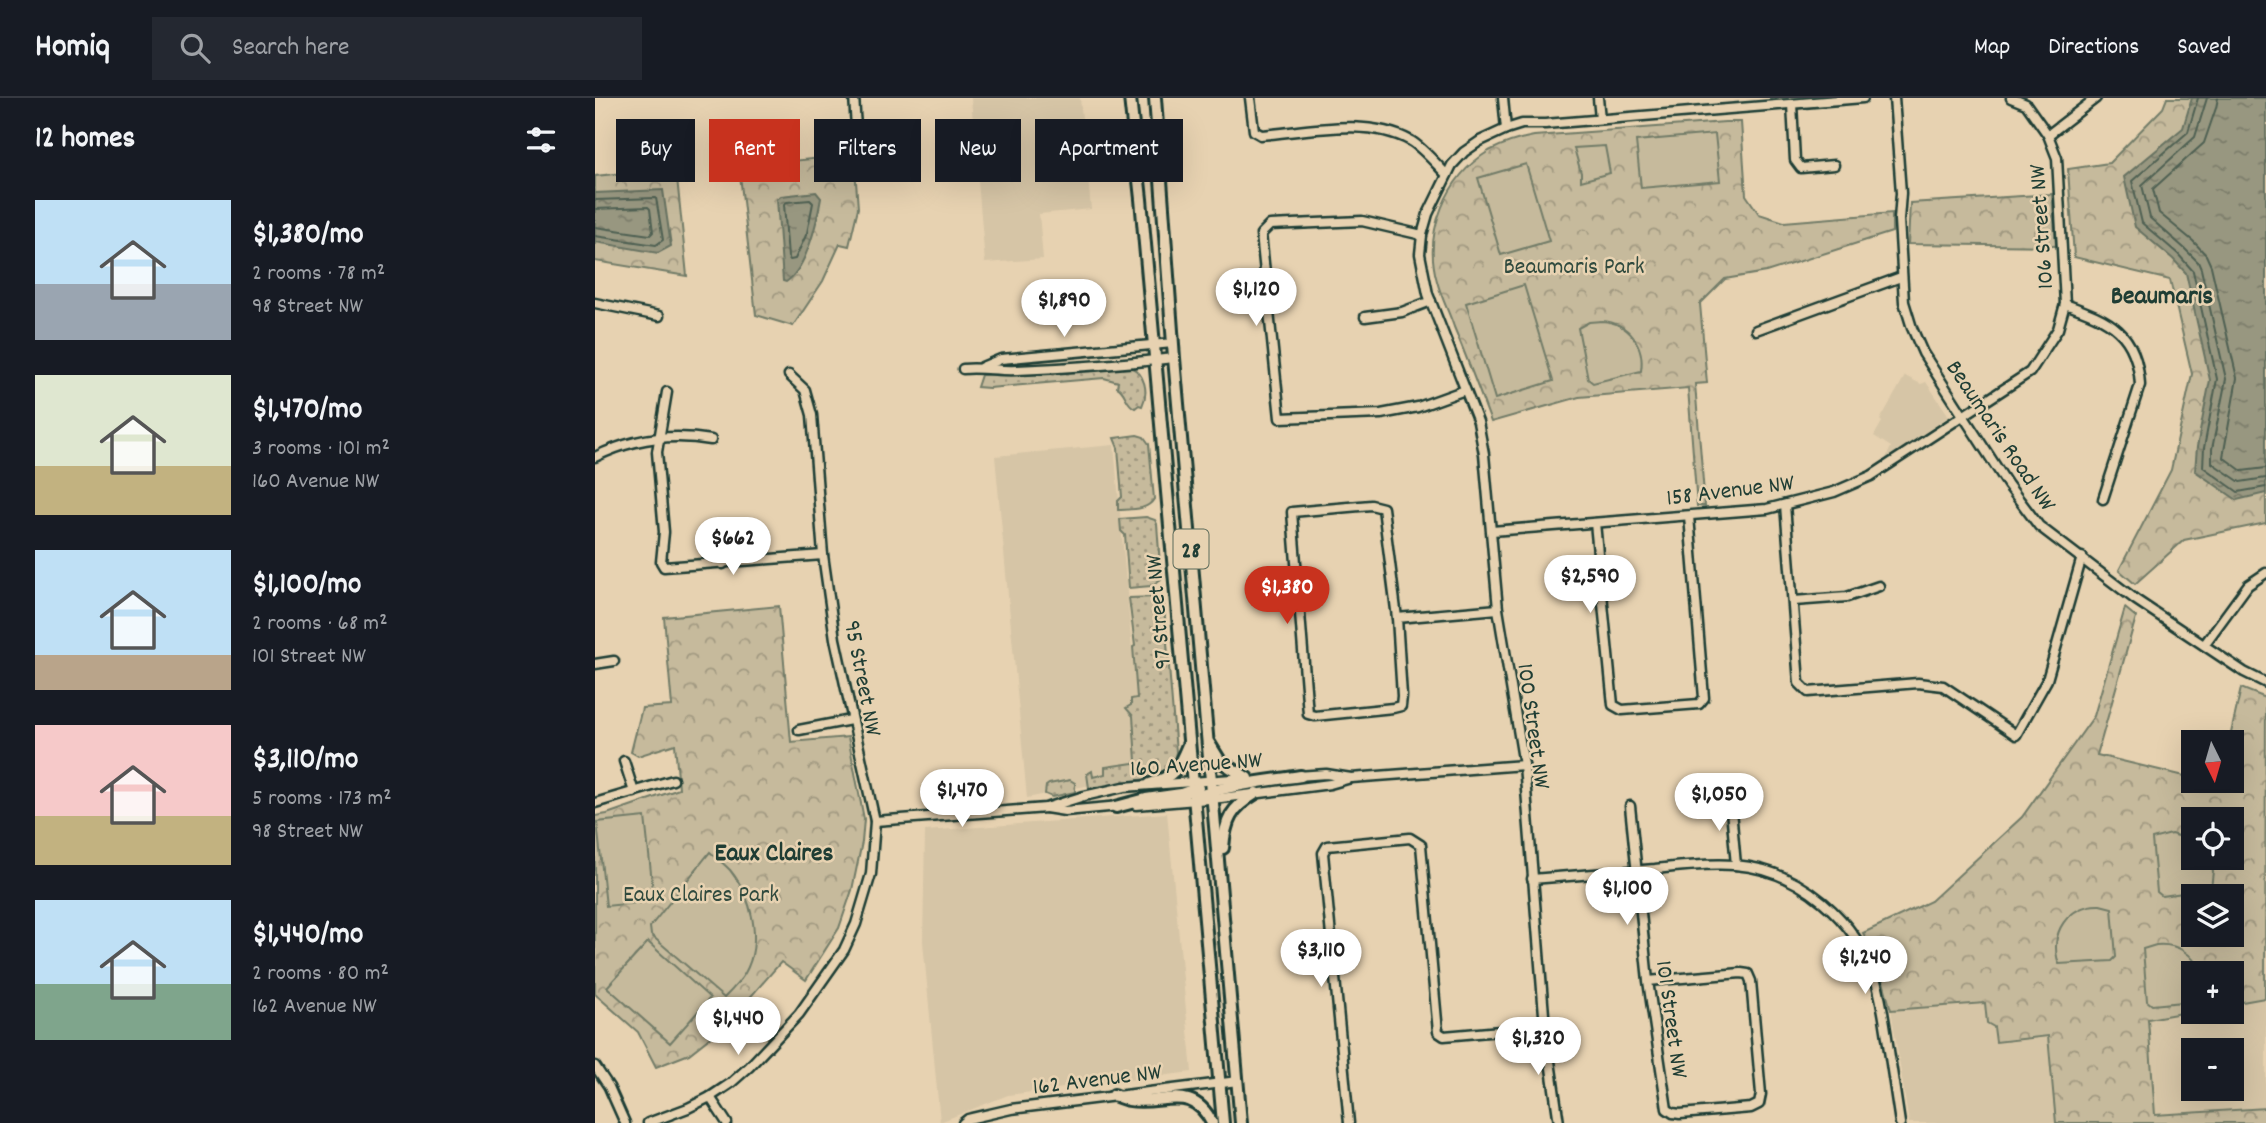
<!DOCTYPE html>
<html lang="en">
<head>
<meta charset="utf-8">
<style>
  :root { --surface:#171b24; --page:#242831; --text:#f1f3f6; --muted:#9ea1a6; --line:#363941; --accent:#c8321e }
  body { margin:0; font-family:Dekko,sans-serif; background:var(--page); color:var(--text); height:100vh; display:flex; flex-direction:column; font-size:26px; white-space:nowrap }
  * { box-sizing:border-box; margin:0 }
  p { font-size:23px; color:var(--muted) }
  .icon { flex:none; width:38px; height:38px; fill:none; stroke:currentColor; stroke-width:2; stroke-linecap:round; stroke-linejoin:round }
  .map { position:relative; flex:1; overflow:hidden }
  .drawer { display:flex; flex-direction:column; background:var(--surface); width:595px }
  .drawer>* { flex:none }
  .guide { position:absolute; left:21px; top:21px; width:665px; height:63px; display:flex; gap:14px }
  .needle { width:46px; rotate:175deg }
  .controls { position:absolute; left:1586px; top:632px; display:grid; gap:14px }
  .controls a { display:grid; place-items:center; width:63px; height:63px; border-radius:0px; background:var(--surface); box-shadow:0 7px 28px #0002; font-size:35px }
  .price { position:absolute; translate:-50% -60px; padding:0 16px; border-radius:24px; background:#fff; color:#222; font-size:23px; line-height:46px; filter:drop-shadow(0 2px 4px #0008) }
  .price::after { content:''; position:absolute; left:50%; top:42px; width:21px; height:16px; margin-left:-10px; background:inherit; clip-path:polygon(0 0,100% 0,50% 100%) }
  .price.selected { background:var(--accent); color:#fff }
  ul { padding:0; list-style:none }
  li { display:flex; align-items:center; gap:21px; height:175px; padding:0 35px }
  li span { display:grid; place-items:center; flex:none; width:196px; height:140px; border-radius:0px; color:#555 }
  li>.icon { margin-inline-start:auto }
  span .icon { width:84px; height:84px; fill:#fffc; stroke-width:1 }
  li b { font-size:30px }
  h2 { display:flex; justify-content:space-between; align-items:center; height:84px; padding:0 35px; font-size:30px }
  .tag { padding:0 24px; border-radius:0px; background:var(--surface); box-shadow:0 7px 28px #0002; font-size:24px; line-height:63px }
  .tag.selected { background:var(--accent); color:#fff }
  header { display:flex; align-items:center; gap:42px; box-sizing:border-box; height:98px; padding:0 35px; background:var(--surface); border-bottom:2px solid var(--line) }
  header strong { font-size:33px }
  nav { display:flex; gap:38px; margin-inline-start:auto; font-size:24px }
  .search { width:490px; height:63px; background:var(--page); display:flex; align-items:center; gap:18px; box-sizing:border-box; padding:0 24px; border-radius:0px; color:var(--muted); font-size:26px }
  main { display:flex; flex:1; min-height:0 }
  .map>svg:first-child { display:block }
</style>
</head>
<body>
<header>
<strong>Homiq</strong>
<div class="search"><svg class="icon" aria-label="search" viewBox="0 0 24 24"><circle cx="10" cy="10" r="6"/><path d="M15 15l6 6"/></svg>Search here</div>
<nav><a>Map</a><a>Directions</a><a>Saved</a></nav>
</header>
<main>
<section class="drawer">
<h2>12 homes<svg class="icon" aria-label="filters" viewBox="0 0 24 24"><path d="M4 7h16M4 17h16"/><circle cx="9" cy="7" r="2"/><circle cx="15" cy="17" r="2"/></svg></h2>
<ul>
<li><span style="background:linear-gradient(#bfe0f5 60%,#9aa5b1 0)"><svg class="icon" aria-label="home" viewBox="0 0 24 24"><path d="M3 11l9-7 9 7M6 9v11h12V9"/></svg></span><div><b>$1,380/mo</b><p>2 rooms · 78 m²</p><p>98 Street NW</p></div></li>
<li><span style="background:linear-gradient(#dfe7d0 65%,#c2b280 0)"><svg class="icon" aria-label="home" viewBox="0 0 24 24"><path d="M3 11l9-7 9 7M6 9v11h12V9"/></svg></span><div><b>$1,470/mo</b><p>3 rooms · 101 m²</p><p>160 Avenue NW</p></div></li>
<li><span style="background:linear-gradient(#bfe0f5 75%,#b9a48a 0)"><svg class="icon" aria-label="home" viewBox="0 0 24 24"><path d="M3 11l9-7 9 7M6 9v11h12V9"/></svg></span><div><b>$1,100/mo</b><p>2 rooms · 68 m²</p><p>101 Street NW</p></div></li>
<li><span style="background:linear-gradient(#f6c9c9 65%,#c2b280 0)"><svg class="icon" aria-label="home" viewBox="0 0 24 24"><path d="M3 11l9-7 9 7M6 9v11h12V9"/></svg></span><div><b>$3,110/mo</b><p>5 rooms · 173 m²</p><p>98 Street NW</p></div></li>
<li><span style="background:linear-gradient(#bfe0f5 60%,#7fa58c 0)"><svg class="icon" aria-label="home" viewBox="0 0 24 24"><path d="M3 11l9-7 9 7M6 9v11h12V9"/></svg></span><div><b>$1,440/mo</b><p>2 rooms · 80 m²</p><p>162 Avenue NW</p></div></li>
</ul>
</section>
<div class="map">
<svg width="1671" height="1025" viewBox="0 0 1671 1025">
  <defs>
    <pattern id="grass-dots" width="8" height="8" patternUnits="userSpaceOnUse" patternTransform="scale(1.75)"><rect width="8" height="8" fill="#c6ba9c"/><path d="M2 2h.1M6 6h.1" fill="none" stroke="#a09880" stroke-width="1.8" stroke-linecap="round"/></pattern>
    <pattern id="park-crowns" width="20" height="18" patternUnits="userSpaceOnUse" patternTransform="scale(1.75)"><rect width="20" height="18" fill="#c6ba9c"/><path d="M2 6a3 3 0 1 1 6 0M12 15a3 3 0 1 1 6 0" fill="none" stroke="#a09880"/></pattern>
    <pattern id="water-ripples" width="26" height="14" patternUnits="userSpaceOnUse" patternTransform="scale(1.75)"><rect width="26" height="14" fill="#989780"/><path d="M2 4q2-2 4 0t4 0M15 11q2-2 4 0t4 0" fill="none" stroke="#7b7c6a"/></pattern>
  </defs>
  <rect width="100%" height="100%" fill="#e7d2b1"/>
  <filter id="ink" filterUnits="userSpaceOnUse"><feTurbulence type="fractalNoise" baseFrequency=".0143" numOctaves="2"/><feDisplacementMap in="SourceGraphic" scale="14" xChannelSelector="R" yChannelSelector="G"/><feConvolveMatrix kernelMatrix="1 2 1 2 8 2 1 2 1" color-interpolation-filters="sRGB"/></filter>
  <g filter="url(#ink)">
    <g fill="#d6c5a6" fill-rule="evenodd">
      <path d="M376,0H485L496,111L444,116L448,161L390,165Z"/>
      <path d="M1310,278L1326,286L1331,284L1354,318L1290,362L1296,349L1279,338L1287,324L1285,322Z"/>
      <path d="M519,347L548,676L432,700L400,358Z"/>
      <path d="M572,715L597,974L413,997L345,1024L328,844L330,733Z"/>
      <path d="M1671,885V1010L1560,1018L1553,921L1598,913L1636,914V906L1670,900ZM1598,952H1636V990H1598Z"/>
      <path d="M1390,905L1392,925L1454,938L1461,1025H1314L1296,912Z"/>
    </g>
    <g fill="url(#grass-dots)" stroke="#727c68" stroke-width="2">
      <path d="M535,269C550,275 554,294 547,308L544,307L540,310C530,306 531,293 522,289L523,284L509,280L394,290L382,289L386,277L456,275Z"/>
      <path d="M542,337L549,339L554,346L559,401C552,413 536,411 523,412V403L527,399L523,350L519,340Z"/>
      <path d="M551,419L560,422L562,426L566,481L556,488L534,490L530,437L526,433L525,421Z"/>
      <path d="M562,499L566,500L569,508L581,654L577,671L564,679L494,690L492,676L497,673L498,679L510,676V669L538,665L541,663L538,618L531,610L536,607V601L542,600L538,549L540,548L534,500Z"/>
      <path d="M475,682L480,685V694L457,699L450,696L451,688L454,686Z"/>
    </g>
    <g fill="url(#park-crowns)" stroke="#727c68" stroke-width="2" fill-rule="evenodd">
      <path d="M1572,0H1671V425L1589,442L1540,486L1524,472L1576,372L1597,276L1575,182L1479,159L1473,71L1514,65L1568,10Z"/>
      <path d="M1130,24H1146L1151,97L1164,116L1189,124L1297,115V134L1171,174L1130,181L1105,206L1112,285L1100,286L1110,408H1102L1093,290L984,299L896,324C884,292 872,260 859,229C854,214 846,199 842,183C828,135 851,79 894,53C909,45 923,41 939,38Z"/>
      <path d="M259,57L263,110L254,148L245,146L228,183L198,228L161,217L144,68Z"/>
      <path d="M81,70L92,178L0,163V78Z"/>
      <path d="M1457,96L1461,148L1313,146L1315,105Z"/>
      <path d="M184,508L196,644L253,639L269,721L267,744L257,792L244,830L211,882L186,864L131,927L94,956L61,969L43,934L0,896V718L12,716L84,691L80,646L43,658L36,654L47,610L77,608L69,519Z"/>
      <path d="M1530,510L1541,519L1502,657L1598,680V682L1624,686L1625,683L1636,682V644H1634L1646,590L1671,600L1670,900L1636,906V875H1598V913L1553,921L1560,1017L1671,1010V1025H1461L1453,938L1401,944L1399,929L1392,925L1390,905L1296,912L1282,862L1268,835L1336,803L1427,719L1499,618ZM1598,721H1636V760H1598ZM1598,798H1636V836H1598Z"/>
    </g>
    <g fill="#c6ba9c" stroke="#727c68" stroke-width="2">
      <path d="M1120,36L1125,83L1046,90L1041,43Z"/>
      <path d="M1010,48L1015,75L986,83V75L979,50Z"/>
      <path d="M931,66L954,143L906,157L883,80Z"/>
      <path d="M929,187L958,283L900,301L871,205Z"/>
      <path d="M1007,223C1034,225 1050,247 1046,273L998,285L993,281L983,230L994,224Z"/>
      <path d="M50,719L59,803L11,808L2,724Z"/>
      <path d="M1576,736L1598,742V760H1614L1618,773L1616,791L1567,798L1562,794L1557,741Z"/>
      <path d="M115,754C122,760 129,766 135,772C157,799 168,843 150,875C145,884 137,892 129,900L56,837L55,829Z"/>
      <path d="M1505,807L1517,810L1521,859L1517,863L1464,866C1453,836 1473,806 1505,807Z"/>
      <path d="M53,844L115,900L75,945L12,889Z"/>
      <path d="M1561,847C1582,845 1598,855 1606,875H1598V903L1557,907L1552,903L1548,851Z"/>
    </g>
    <g fill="url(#water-ripples)" stroke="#687362" stroke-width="2">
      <path d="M1597,0H1671V395L1642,402L1600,373L1602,349L1615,282L1591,175L1578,161L1540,129L1529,79L1588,30Z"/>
      <path d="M68,92L76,148L63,155L0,144V95Z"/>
      <path d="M221,94L226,100C222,124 212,170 191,184L188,183L182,101L186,98Z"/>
    </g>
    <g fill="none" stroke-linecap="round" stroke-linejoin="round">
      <g stroke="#4f6152" stroke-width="2">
        <path d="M1603,0L1593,34L1537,83L1547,125L1583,156L1598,173L1622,281L1609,350L1608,369L1643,394L1671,389"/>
        <path d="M1612,0L1600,39L1547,87L1555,120L1589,150L1603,164L1606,171L1631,281L1617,351V365L1645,384L1671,380"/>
        <path d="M1623,0L1621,10L1609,45L1558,91L1564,115L1598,143L1611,157L1616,168L1642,280L1628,359L1647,373L1671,370"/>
        <path d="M0,102L61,100L68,142L61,147L0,138"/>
        <path d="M215,102L218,105L212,135L200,161L195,162L193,159L189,106L192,104Z"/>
        <path d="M0,111L53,109L55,111L58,134L55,137L0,129"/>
      </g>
      <g stroke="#1f3d34" stroke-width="13">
        <g id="minor">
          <path d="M259,0C261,16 258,37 271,47"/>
          <path d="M655,0L659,33L666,37C714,33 772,19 816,43C829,51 841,66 852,77"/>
          <path d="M908,0L911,31"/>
          <path d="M1003,0L1005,21"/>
          <path d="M1299,0L1306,95L1304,122L1309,204L1317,230L1328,255L1369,319L1413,387L1444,428L1541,502L1649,574L1671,585"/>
          <path d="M1197,6L1200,62L1206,70L1239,67"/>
          <path d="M1453,37L1501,0"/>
          <path d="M827,137L767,123L675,127L666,136L685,320L786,316L823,309L870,292"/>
          <path d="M0,205L64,218"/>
          <path d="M1470,206C1515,222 1542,234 1545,287L1508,401"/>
          <path d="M770,219L807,214L836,203"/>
          <path d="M1161,232L1306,179"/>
          <path d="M387,269L406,261L578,245"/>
          <path d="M368,271C386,269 403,273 422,272C474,270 527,266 579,260"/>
          <path d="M72,294L62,354L69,434L66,464L69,469L228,457"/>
          <path d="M0,359C36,341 76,335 116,342"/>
          <path d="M776,407L788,410L802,520L807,598L806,608L798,610L720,618L713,616L697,414Z"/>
          <path d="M1190,407L1204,585L1213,594L1323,585L1348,588L1421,637L1452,582L1487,459"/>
          <path d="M1000,425L1018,607L1027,612L1104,606L1109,600L1094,418"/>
          <path d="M897,433L1172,411L1239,394L1276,378L1435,274L1463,231L1470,206L1462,60L1453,37L1431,6L1416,0"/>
          <path d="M126,445L128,466"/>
          <path d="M1199,503L1252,499L1284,488"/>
          <path d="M802,520L903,511"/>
          <path d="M1609,547L1653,487L1671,475"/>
          <path d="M0,566L19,563"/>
          <path d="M204,632L256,622"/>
          <path d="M29,663L39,694"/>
          <path d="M703,678L731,676L756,680"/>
          <path d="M1135,701L1141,767"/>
          <path d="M0,705L78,682"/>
          <path d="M541,707L626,700L735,686L756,680L929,667"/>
          <path d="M1035,708L1053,883L1072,1011L1078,1015L1085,1016L1156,1010L1164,1006L1166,996L1156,883L1153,876L1146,875L1053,883"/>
          <path d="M451,710L470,713L525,708"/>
          <path d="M280,723L451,710L489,698L529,689L651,680"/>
          <path d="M937,781C978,778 1019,774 1060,771C1086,768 1114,765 1140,767C1205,772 1262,822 1281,883C1287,903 1290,925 1293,946C1297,972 1301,999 1305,1025"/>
          <path d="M0,968L14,989L30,1025"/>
          <path d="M115,999L132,1025"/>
          <path d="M53,1025L93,1010L115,999L136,985L154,969L204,916L249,852L261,826L276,776L280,723L240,541L228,457L217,317L210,292L194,277"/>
          <path d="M368,1025L373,1021L416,1011L643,983"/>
          <path d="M754,1025L728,755L732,748L815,740L826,747L843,934L849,938L950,929"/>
          <path d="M964,1025L950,929L929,667L903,511L889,356L883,324L833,196L825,156L827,137L833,116L857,67L869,54L885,43L911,31L927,26H950L1268,0"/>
        </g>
      </g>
      <g stroke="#1f3d34" stroke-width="16">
        <g id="major">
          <path d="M535,0L546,101L628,1025"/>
          <path d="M560,0L579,260L646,1025"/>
          <path d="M614,645L625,663L652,680"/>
          <path d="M555,686C580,678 583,671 593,647"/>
          <path d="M599,703C608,689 687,681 706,678"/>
          <path d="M521,709L551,701L586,696L603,690"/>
          <path d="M628,750C630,722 636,710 661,695"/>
          <path d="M519,997C524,999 529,1001 534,1002C567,1008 597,984 617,1025"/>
        </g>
      </g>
      <use href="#minor" stroke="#e7d2b1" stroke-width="8"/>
      <use href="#major" stroke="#e7d2b1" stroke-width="10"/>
    </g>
  </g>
  <g text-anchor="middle" stroke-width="5" stroke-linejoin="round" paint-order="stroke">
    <rect fill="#e7d2b1" stroke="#5b6a5a" stroke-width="2" x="578.5" y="431.5" width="35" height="39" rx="5"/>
    <g font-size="23" font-weight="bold" fill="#1f3d34">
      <text x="596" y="459">28</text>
    </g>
    <g font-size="24" fill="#1f3d34" stroke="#e7d2b1">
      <text transform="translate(1445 129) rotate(-94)" y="8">106 Street NW</text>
      <text transform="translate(1407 337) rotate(56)" y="8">Beaumaris Road NW</text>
      <text transform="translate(1135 391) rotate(-7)" y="8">158 Avenue NW</text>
      <text transform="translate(562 514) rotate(-95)" y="8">97 Street NW</text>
      <text transform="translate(269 580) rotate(79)" y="8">95 Street NW</text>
      <text transform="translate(940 628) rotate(82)" y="8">100 Street NW</text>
      <text transform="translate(601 665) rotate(-4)" y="8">160 Avenue NW</text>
      <text transform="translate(1078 921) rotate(82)" y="8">101 Street NW</text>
      <text transform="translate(502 980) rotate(-7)" y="8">162 Avenue NW</text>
    </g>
    <g font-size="24" fill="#304a3e" stroke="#e7d2b1">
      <text x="979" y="175">Beaumaris Park</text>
      <text x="106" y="803">Eaux Claires Park</text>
    </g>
    <g font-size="26" font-weight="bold" fill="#1f3d34" stroke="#e7d2b1">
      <text x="1567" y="205">Beaumaris</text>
      <text x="179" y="762">Eaux Claires</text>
    </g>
  </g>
</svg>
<div class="controls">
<a><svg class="needle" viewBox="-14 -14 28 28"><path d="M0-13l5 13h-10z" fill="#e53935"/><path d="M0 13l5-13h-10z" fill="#9ea1a6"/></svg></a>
<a><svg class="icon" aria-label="locate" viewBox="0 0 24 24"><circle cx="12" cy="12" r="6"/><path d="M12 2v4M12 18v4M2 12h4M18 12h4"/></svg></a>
<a><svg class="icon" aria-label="layers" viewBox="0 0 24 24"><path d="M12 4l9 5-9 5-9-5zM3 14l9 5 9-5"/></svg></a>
<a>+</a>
<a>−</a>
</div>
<b class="price" style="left:661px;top:230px">$1,120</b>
<b class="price" style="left:469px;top:241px">$1,890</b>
<b class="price" style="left:138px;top:479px">$662</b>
<b class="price" style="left:995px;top:517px">$2,590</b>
<b class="price selected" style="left:692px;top:528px">$1,380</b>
<b class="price" style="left:367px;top:731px">$1,470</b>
<b class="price" style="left:1124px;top:735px">$1,050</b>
<b class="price" style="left:1032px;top:829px">$1,100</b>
<b class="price" style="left:726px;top:891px">$3,110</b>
<b class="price" style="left:1270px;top:898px">$1,240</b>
<b class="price" style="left:143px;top:959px">$1,440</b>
<b class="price" style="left:943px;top:979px">$1,320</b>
<div class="guide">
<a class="tag">Buy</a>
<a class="tag selected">Rent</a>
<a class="tag">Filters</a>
<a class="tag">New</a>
<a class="tag">Apartment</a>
</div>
</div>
</main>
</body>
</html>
